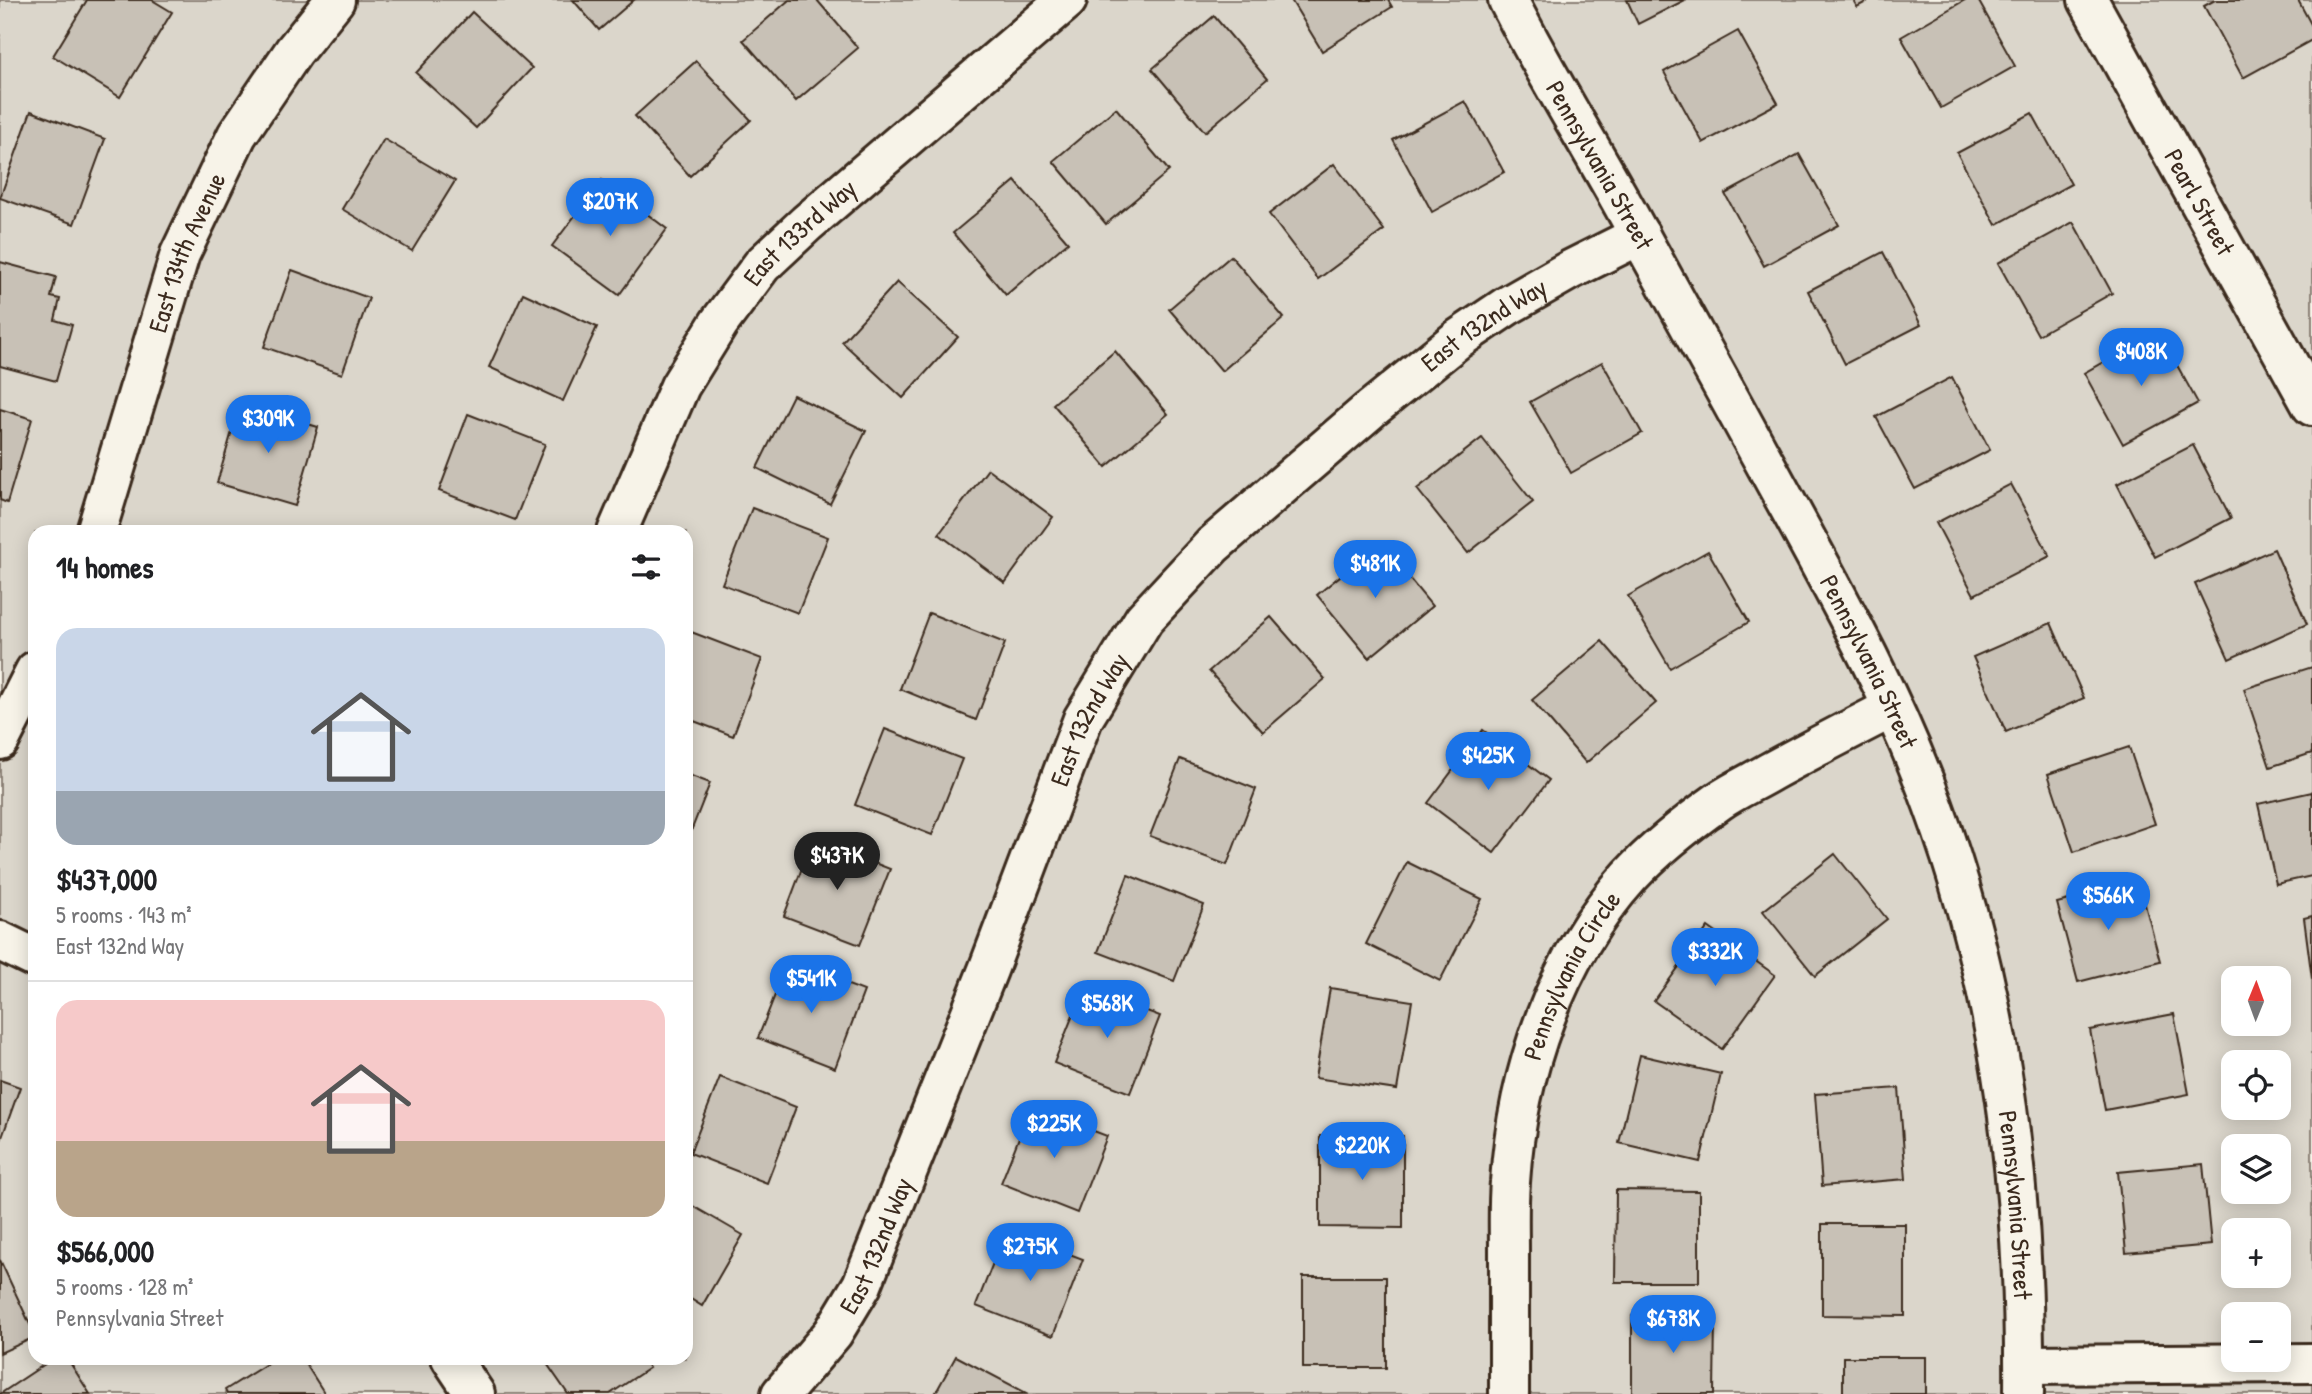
<!DOCTYPE html>
<html lang="en">
<head>
<meta charset="utf-8">
<style>
  :root { --surface:#fff; --page:#f6f6f6; --text:#202124; --muted:#757577; --line:#e0e0e0; --accent:#1a73e8 }
  body { margin:0; font-family:"Patrick Hand",sans-serif; background:var(--page); color:var(--text); height:100vh; display:flex; flex-direction:column; font-size:26px; white-space:nowrap }
  * { box-sizing:border-box; margin:0 }
  p { font-size:23px; color:var(--muted) }
  .icon { flex:none; width:38px; height:38px; fill:none; stroke:currentColor; stroke-width:2; stroke-linecap:round; stroke-linejoin:round }
  .map { position:relative; flex:1; overflow:hidden }
  .panel { position:absolute; left:28px; top:525px; width:665px; height:840px; display:flex; flex-direction:column; background:var(--surface); border-radius:21px; box-shadow:0 4px 18px #0003 }
  .panel>* { flex:none }
  .needle { width:46px; rotate:1deg }
  .fabs { position:absolute; left:2221px; top:966px; display:grid; gap:14px }
  .fabs a { display:grid; place-items:center; width:70px; height:70px; border-radius:14px; background:var(--surface); box-shadow:0 4px 18px #0003; font-size:35px }
  .price { position:absolute; translate:-50% -60px; padding:0 16px; border-radius:24px; background:var(--accent); color:#fff; font-size:23px; line-height:46px; filter:drop-shadow(0 2px 4px #0008) }
  .price::after { content:''; position:absolute; left:50%; top:42px; width:21px; height:16px; margin-left:-10px; background:inherit; clip-path:polygon(0 0,100% 0,50% 100%) }
  .price.selected { background:#222; color:#fff }
  ul { padding:0; list-style:none }
  li { display:grid; align-content:center; gap:14px; height:371px; padding:0 28px }
  li+li { border-top:2px solid var(--line) }
  li span { display:grid; place-items:center; height:217px; border-radius:21px; color:#555 }
  li>.icon { margin-inline-start:auto }
  span .icon { width:126px; height:126px; fill:#fffc; stroke-width:1 }
  li b { font-size:30px }
  h2 { display:flex; justify-content:space-between; align-items:center; height:84px; padding:0 28px; font-size:30px }
  .map>svg:first-child { display:block }
</style>
</head>
<body>
<div class="map">
<svg width="2312" height="1394" viewBox="0 0 2312 1394">
  <rect width="100%" height="100%" fill="#f7f3e8"/>
  <filter id="ink" filterUnits="userSpaceOnUse"><feTurbulence type="fractalNoise" baseFrequency=".0143" numOctaves="2"/><feDisplacementMap in="SourceGraphic" scale="14" xChannelSelector="R" yChannelSelector="G"/><feConvolveMatrix kernelMatrix="1 2 1 2 8 2 1 2 1" color-interpolation-filters="sRGB"/></filter>
  <g filter="url(#ink)">
    <path fill="#dbd6cb" stroke="#8b8074" stroke-width="2" fill-rule="evenodd" d="M0,0H2312V1394H0ZM35,532H686V1358H35ZM2233,978H2278V1024H2233ZM2233,1062H2278V1108H2233ZM2233,1146H2278V1192H2233ZM2233,1230H2278V1276H2233ZM2233,1314H2278V1360H2233Z"/>
    <g fill="#c8c1b6" stroke="#3b2a1e" stroke-width="2">
      <path d="M87,0H152L172,12L120,97L53,56Z"/>
      <path d="M573,0H634L599,30Z"/>
      <path d="M789,0H817L858,48L796,101L743,40Z"/>
      <path d="M1291,0H1388L1392,7L1322,51Z"/>
      <path d="M1627,0H1685L1638,24Z"/>
      <path d="M1853,0H1870L1857,7Z"/>
      <path d="M1965,0H1978L2015,66L1941,108L1901,37Z"/>
      <path d="M2215,0H2298L2312,26V40L2243,78L2204,6Z"/>
      <path d="M472,12L532,68L476,128L416,73Z"/>
      <path d="M1214,16L1267,79L1205,132L1152,69Z"/>
      <path d="M1738,31L1778,103L1703,143L1664,72Z"/>
      <path d="M696,61L751,120L690,176L635,116Z"/>
      <path d="M1465,101L1504,172L1432,212L1393,140Z"/>
      <path d="M1116,108L1169,171L1106,224L1053,161Z"/>
      <path d="M31,111L105,139L74,224L0,198Z"/>
      <path d="M2032,113L2071,184L1996,225L1957,153Z"/>
      <path d="M384,139L455,181L412,251L342,209Z"/>
      <path d="M1799,154L1839,225L1764,266L1725,194Z"/>
      <path d="M1334,164L1384,230L1318,279L1269,214Z"/>
      <path d="M602,180L667,229L619,295L552,246Z"/>
      <path d="M1015,181L1068,242L1006,295L953,233Z"/>
      <path d="M2073,222L2112,293L2038,335L1998,263Z"/>
      <path d="M1883,252L1921,325L1845,364L1808,291Z"/>
      <path d="M1231,256L1284,318L1222,371L1169,309Z"/>
      <path d="M0,262L56,277L51,297L60,299L55,320L72,325L56,381L0,366Z"/>
      <path d="M292,270L369,298L342,374L264,347Z"/>
      <path d="M897,282L958,337L903,398L842,342Z"/>
      <path d="M523,293L597,327L563,401L489,367Z"/>
      <path d="M2158,331L2198,403L2123,444L2084,373Z"/>
      <path d="M1115,351L1168,414L1106,467L1053,404Z"/>
      <path d="M1602,362L1642,433L1571,473L1530,402Z"/>
      <path d="M1952,377L1990,450L1915,489L1876,417Z"/>
      <path d="M793,395L866,431L830,504L757,468Z"/>
      <path d="M240,404L318,427L295,506L217,483Z"/>
      <path d="M0,409L32,419L7,503L0,500Z"/>
      <path d="M468,414L545,444L515,520L439,491Z"/>
      <path d="M1482,438L1533,502L1468,553L1417,489Z"/>
      <path d="M2193,445L2231,518L2155,557L2117,484Z"/>
      <path d="M988,469L1053,517L1005,583L939,534Z"/>
      <path d="M2011,484L2050,556L1974,595L1936,523Z"/>
      <path d="M752,508L828,537L798,613L722,584Z"/>
      <path d="M1380,543L1432,606L1369,658L1317,595Z"/>
      <path d="M2274,549L2307,624L2229,659L2195,584Z"/>
      <path d="M1708,551L1749,622L1670,668L1628,596Z"/>
      <path d="M929,613L1005,643L976,720L900,689Z"/>
      <path d="M1271,617L1325,679L1263,732L1209,671Z"/>
      <path d="M2051,623L2084,698L2006,732L1973,657Z"/>
      <path d="M686,630L762,659L733,736L686,718Z"/>
      <path d="M1602,641L1656,703L1586,763L1532,700Z"/>
      <path d="M2312,667V753L2270,767L2244,689Z"/>
      <path d="M885,729L962,759L932,835L855,805Z"/>
      <path d="M1483,730L1549,780L1494,853L1428,803Z"/>
      <path d="M2129,747L2155,824L2074,852L2048,774Z"/>
      <path d="M1180,759L1256,789L1227,865L1150,836Z"/>
      <path d="M686,774L710,783L686,844Z"/>
      <path d="M2312,792V876L2276,884L2258,804Z"/>
      <path d="M813,839L890,869L860,945L784,916Z"/>
      <path d="M1835,854L1887,919L1815,976L1763,911Z"/>
      <path d="M1407,862L1482,899L1440,981L1366,944Z"/>
      <path d="M1128,875L1204,905L1174,981L1098,952Z"/>
      <path d="M2139,882L2160,961L2078,982L2057,903Z"/>
      <path d="M2312,916V979L2304,918Z"/>
      <path d="M1708,927L1775,975L1722,1049L1654,1001Z"/>
      <path d="M788,962L864,991L835,1068L758,1038Z"/>
      <path d="M1084,987L1160,1016L1130,1093L1054,1063Z"/>
      <path d="M1330,988L1412,1001L1397,1090L1315,1078Z"/>
      <path d="M2174,1014L2189,1094L2105,1110L2090,1030Z"/>
      <path d="M1640,1055L1721,1074L1700,1162L1619,1143Z"/>
      <path d="M720,1077L796,1107L767,1183L690,1153Z"/>
      <path d="M0,1080L20,1087L0,1143Z"/>
      <path d="M1899,1088L1906,1179L1822,1186L1815,1094Z"/>
      <path d="M1031,1107L1107,1136L1077,1213L1001,1183Z"/>
      <path d="M1320,1136H1403V1228L1320,1227Z"/>
      <path d="M2203,1164L2211,1245L2126,1253L2118,1172Z"/>
      <path d="M1616,1190L1699,1191V1282H1615Z"/>
      <path d="M686,1202L743,1235L702,1306L686,1296Z"/>
      <path d="M1822,1224H1905V1316L1822,1315Z"/>
      <path d="M1006,1230L1083,1259L1053,1336L976,1306Z"/>
      <path d="M0,1260L35,1335V1337L0,1353Z"/>
      <rect x="1303" y="1277" width="83" height="91"/>
      <path d="M1632,1316L1715,1317L1714,1394H1632Z"/>
      <path d="M956,1356L1028,1394H935Z"/>
      <rect x="1843" y="1357" width="83" height="37"/>
      <path d="M54,1358H67L90,1394H0Z"/>
      <path d="M276,1358H302L325,1394H227L225,1390Z"/>
      <path d="M543,1358H642L649,1368L610,1394H568Z"/>
    </g>
    <g fill="none" stroke-linecap="round" stroke-linejoin="round">
      <g stroke="#3b2a1e" stroke-width="44">
        <g id="minor">
          <path id="s1" d="M1508,0C1543,70 1585,137 1623,205C1680,307 1735,409 1791,511C1843,606 1896,703 1933,805C2002,992 2026,1195 2024,1394"/>
          <path id="s2" d="M2088,0L2312,406"/>
          <path id="s3" d="M96,532L180,254L237,135L294,51L335,0"/>
          <path id="s4" d="M617,532L680,386L719,323L762,265L807,223L1067,0"/>
          <path d="M0,740L35,671"/>
          <path d="M0,941L35,958"/>
          <path d="M451,1358L475,1394"/>
          <path d="M2025,1365L2312,1363"/>
          <path id="s5" d="M781,1394L833,1333L862,1285L988,970L1083,719L1144,619L1213,545L1370,410L1458,339L1507,306L1570,270L1640,235"/>
          <path id="s6" d="M1509,1394C1509,1346 1509,1298 1509,1251C1509,1228 1508,1205 1510,1182C1517,1073 1556,958 1630,876C1656,848 1688,823 1719,801C1735,790 1753,782 1770,772C1810,750 1851,729 1892,708"/>
        </g>
      </g>
      <use href="#minor" stroke="#f7f3e8" stroke-width="38"/>
    </g>
  </g>
  <g text-anchor="middle" stroke-width="5" stroke-linejoin="round" paint-order="stroke">
    <g font-size="26" fill="#3b2a1e" stroke="#f7f3e8">
      <text dy="9" stroke="none"><textPath href="#s1" startOffset="189">Pennsylvania Street</textPath></text>
      <text dy="9" stroke="none"><textPath href="#s2" startOffset="231">Pearl Street</textPath></text>
      <text dy="9" stroke="none"><textPath href="#s4" startOffset="355">East 133rd Way</textPath></text>
      <text dy="9" stroke="none"><textPath href="#s3" startOffset="294">East 134th Avenue</textPath></text>
      <text dy="9" stroke="none"><textPath href="#s5" startOffset="1312">East 132nd Way</textPath></text>
      <text dy="9" stroke="none"><textPath href="#s1" startOffset="754">Pennsylvania Street</textPath></text>
      <text dy="9" stroke="none"><textPath href="#s5" startOffset="746">East 132nd Way</textPath></text>
      <text dy="9" stroke="none"><textPath href="#s6" startOffset="430">Pennsylvania Circle</textPath></text>
      <text dy="9" stroke="none"><textPath href="#s1" startOffset="1321">Pennsylvania Street</textPath></text>
      <text dy="9" stroke="none"><textPath href="#s5" startOffset="178">East 132nd Way</textPath></text>
    </g>
  </g>
</svg>
<div class="fabs">
<a><svg class="needle" viewBox="-14 -14 28 28"><path d="M0-13l5 13h-10z" fill="#e53935"/><path d="M0 13l5-13h-10z" fill="#757577"/></svg></a>
<a><svg class="icon" aria-label="locate" viewBox="0 0 24 24"><circle cx="12" cy="12" r="6"/><path d="M12 2v4M12 18v4M2 12h4M18 12h4"/></svg></a>
<a><svg class="icon" aria-label="layers" viewBox="0 0 24 24"><path d="M12 4l9 5-9 5-9-5zM3 14l9 5 9-5"/></svg></a>
<a>+</a>
<a>−</a>
</div>
<b class="price" style="left:610px;top:238px">$207K</b>
<b class="price" style="left:2141px;top:388px">$408K</b>
<b class="price" style="left:268px;top:455px">$309K</b>
<b class="price" style="left:1375px;top:600px">$481K</b>
<b class="price" style="left:1488px;top:792px">$425K</b>
<b class="price selected" style="left:837px;top:892px">$437K</b>
<b class="price" style="left:2108px;top:932px">$566K</b>
<b class="price" style="left:1715px;top:988px">$332K</b>
<b class="price" style="left:811px;top:1015px">$541K</b>
<b class="price" style="left:1107px;top:1040px">$568K</b>
<b class="price" style="left:1054px;top:1160px">$225K</b>
<b class="price" style="left:1362px;top:1182px">$220K</b>
<b class="price" style="left:1030px;top:1283px">$275K</b>
<b class="price" style="left:1673px;top:1355px">$678K</b>
<section class="panel">
<h2>14 homes<svg class="icon" aria-label="filters" viewBox="0 0 24 24"><path d="M4 7h16M4 17h16"/><circle cx="9" cy="7" r="2"/><circle cx="15" cy="17" r="2"/></svg></h2>
<ul>
<li><span style="background:linear-gradient(#c9d6e8 75%,#9aa5b1 0)"><svg class="icon" aria-label="home" viewBox="0 0 24 24"><path d="M3 11l9-7 9 7M6 9v11h12V9"/></svg></span><div><b>$437,000</b><p>5 rooms · 143 m²</p><p>East 132nd Way</p></div></li>
<li><span style="background:linear-gradient(#f6c9c9 65%,#b9a48a 0)"><svg class="icon" aria-label="home" viewBox="0 0 24 24"><path d="M3 11l9-7 9 7M6 9v11h12V9"/></svg></span><div><b>$566,000</b><p>5 rooms · 128 m²</p><p>Pennsylvania Street</p></div></li>
</ul>
</section>
</div>
</body>
</html>
